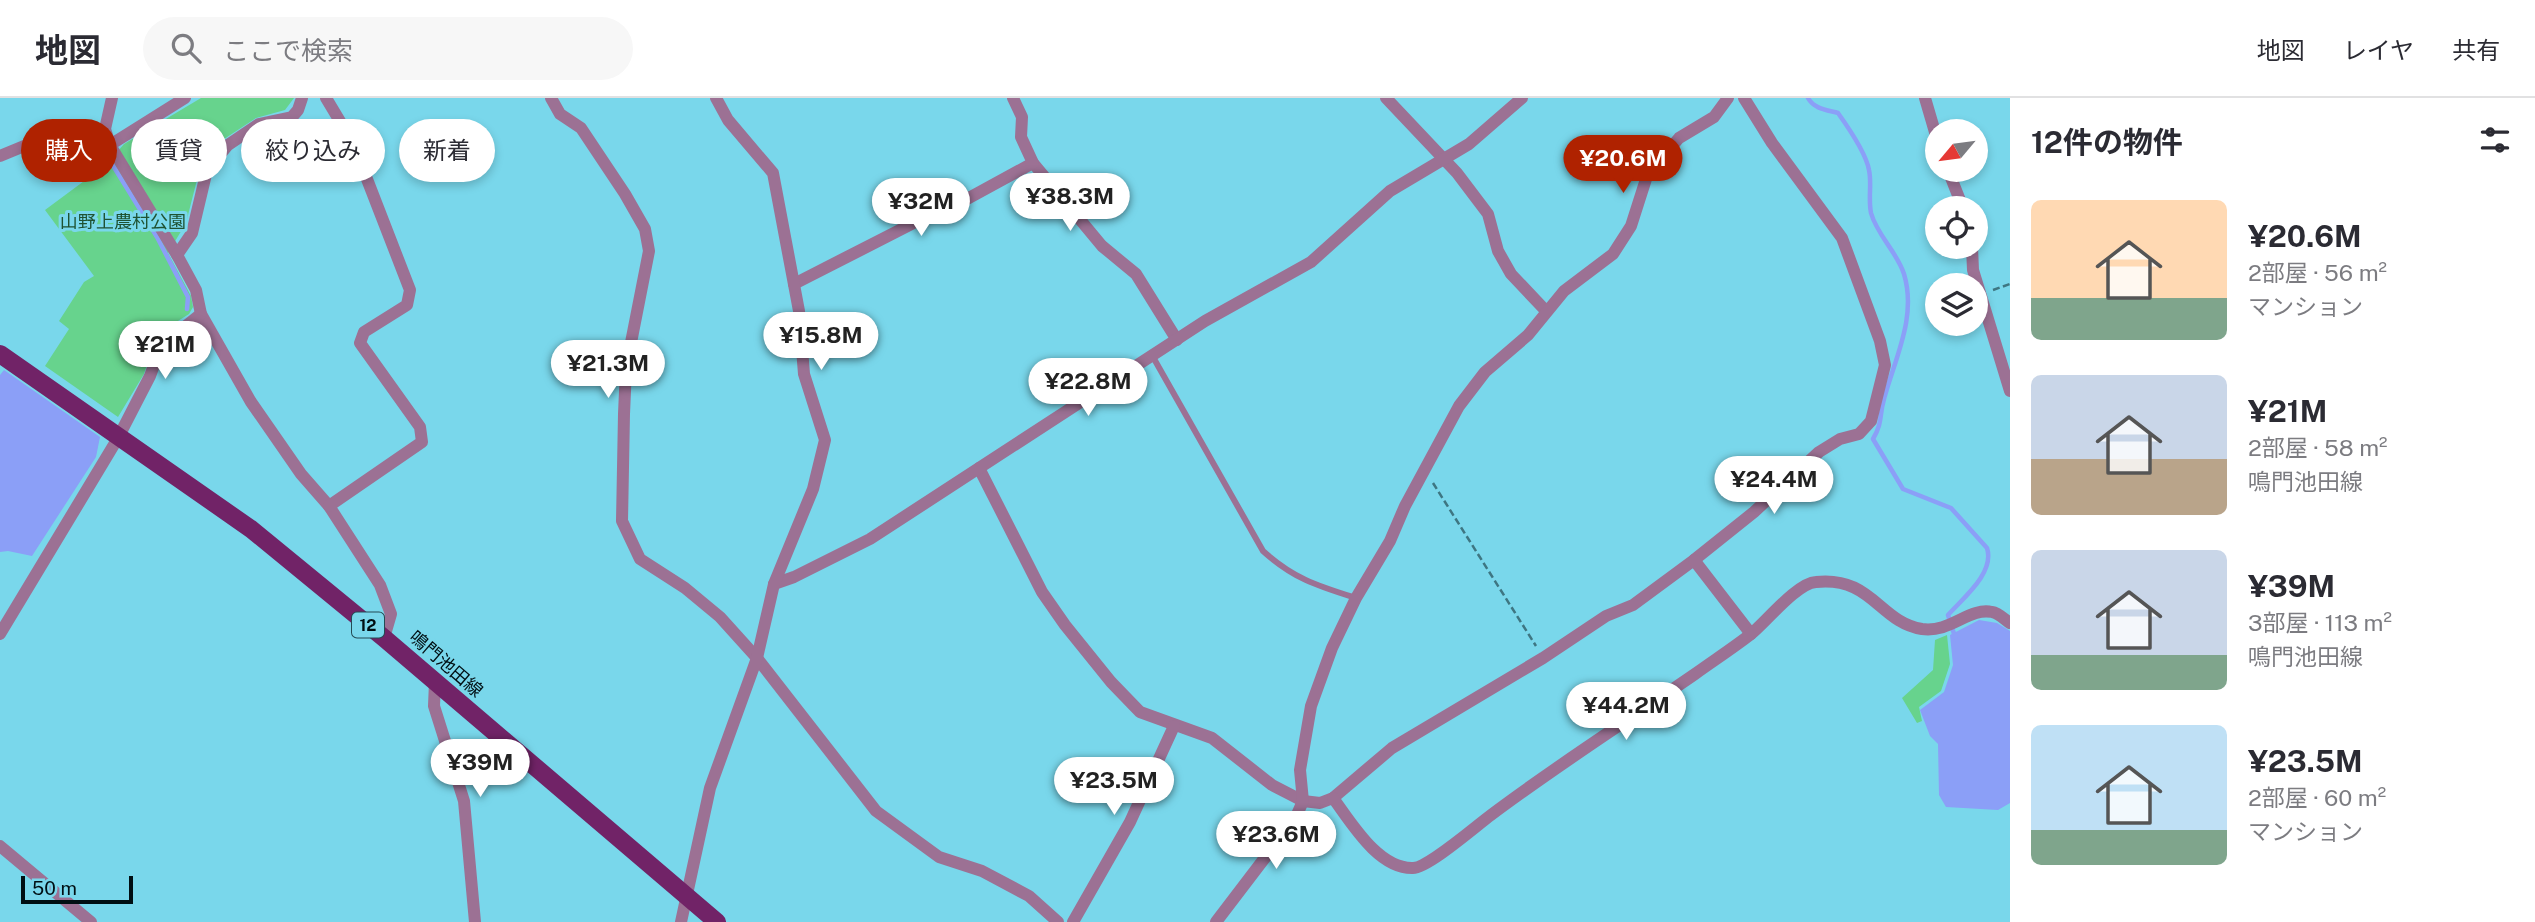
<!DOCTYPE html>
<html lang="ja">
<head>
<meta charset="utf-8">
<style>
  :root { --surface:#fff; --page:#f7f7f7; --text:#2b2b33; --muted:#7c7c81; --line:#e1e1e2; --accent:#af2200 }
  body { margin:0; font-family:"Public Sans","Noto Sans JP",sans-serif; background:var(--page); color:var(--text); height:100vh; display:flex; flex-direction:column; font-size:26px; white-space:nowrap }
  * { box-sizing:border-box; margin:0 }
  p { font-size:23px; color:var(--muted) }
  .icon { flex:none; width:38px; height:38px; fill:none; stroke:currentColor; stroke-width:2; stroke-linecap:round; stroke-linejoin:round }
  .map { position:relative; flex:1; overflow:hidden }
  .panel { display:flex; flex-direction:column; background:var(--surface); width:525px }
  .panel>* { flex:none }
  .hud { position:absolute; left:21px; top:21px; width:665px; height:63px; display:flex; gap:14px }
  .needle { width:46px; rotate:241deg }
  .fabs { position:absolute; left:1925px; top:21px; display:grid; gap:14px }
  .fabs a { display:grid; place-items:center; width:63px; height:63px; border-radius:50%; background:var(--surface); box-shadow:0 4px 10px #0003; font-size:35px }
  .scale { position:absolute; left:21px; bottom:18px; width:112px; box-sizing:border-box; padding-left:7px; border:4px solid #000f13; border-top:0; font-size:19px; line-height:24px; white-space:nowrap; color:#000f13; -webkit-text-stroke:5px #79d7eb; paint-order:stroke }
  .price { position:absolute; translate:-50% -60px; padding:0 16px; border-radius:24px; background:#fff; color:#222; font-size:23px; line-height:46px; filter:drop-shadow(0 2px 4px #0008) }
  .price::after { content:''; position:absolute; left:50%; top:42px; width:21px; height:16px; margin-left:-10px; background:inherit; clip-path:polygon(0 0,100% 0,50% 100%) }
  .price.current { background:var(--accent); color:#fff }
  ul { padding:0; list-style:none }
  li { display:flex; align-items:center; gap:21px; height:175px; padding:0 21px }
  li span { display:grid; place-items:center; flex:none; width:196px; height:140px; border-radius:10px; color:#555 }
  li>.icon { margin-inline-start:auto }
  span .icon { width:84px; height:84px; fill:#fffc; stroke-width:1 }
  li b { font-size:30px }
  h2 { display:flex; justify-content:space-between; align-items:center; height:84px; padding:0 21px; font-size:30px }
  .pill { padding:0 24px; border-radius:32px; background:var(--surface); box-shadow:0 4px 10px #0003; font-size:24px; line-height:63px }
  .pill.current { background:var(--accent); color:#fff }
  header { display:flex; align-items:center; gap:42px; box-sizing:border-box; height:98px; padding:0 35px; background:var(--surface); border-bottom:2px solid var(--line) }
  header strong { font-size:33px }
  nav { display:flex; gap:38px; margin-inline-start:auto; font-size:24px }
  .search { width:490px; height:63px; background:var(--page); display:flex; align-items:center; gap:18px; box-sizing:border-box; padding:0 24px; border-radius:38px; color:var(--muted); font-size:26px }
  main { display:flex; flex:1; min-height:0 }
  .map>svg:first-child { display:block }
</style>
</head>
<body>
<header>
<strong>地図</strong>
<div class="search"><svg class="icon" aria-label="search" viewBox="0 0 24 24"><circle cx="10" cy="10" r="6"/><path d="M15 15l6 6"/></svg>ここで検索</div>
<nav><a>地図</a><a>レイヤ</a><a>共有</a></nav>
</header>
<main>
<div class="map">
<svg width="2010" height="824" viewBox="0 0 2010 824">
  <rect width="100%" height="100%" fill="#79d7eb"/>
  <g fill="#67d38d">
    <path d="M201,0H294L285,12L256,20L212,49L200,70L186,125L168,155L191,198L193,209L189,216L170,228L153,247L144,276L118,319L45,268L69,231L59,223L84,184L94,178L45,112L107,66L124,46Z"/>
    <path d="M1947,537L1950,566L1941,593L1919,609L1922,623L1917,625L1902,600L1933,572L1935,542Z"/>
  </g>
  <g fill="#8b9ff7">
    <path d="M4,272L100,339L96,359L32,458L8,453L0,454V277Z"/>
    <path d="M1979,522L1997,525L2010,533V705L1998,712L1946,709L1939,697L1938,646L1930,638L1920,612L1944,594L1953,567L1950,537Z"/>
  </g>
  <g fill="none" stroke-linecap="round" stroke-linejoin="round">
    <g stroke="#8b9ff7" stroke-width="4.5">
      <path d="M1808,0C1814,11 1827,12 1838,15C1848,29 1866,55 1869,72C1872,85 1868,101 1871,115C1877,137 1897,154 1904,176C1917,219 1895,260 1884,301C1879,318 1883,324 1873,341L1903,391L1951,410L1987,450C1995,475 1963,500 1948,517L1955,539"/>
      <path d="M109,61L157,139L188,199L187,211"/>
    </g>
    <g stroke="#3e7682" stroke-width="2.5" stroke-dasharray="7 3.5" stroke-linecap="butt">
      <path d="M1993,192L2010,186"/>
      <path d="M1433,385L1536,548"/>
    </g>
    <path stroke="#9c7194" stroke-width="6" d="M1153,259L1263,453C1294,481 1318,488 1356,500"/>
    <g stroke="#9c7194" stroke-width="12">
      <path d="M112,0L105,31L110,47L177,157L196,192L201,216L251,304L301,376L329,408L380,487L391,516L384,540"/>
      <path d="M326,0L353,45L410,192L407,207L364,234L360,245L420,329L422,344L329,408"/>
      <path d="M551,0L560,16L581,30L625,96L645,131L649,153L626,270L624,316L622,423L640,461L685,490L720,519L757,560L876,713L939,759L982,773L1029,798L1058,824"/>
      <path d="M1013,0L1022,19L1021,39L1033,65L1102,148L1136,176L1177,242"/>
      <path d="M1386,0L1457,75L1488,116L1498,153L1511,176L1546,213"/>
      <path d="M1925,0L1937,41"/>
      <path d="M110,47L185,0"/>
      <path d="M0,58L46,39L105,31"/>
      <path d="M1948,72L1963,110"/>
      <path d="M1972,149L1973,172L2010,293"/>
      <path d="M177,157L192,135L207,72L228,47L259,26L292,19L298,12L302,0"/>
      <path d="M794,186L939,112L956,107L1033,65"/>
      <path d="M979,370L1042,494L1065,527L1111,584L1140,614L1212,640L1272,687L1303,703L1320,705L1333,700L1392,650L1543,560L1606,518L1633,507L1694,462L1754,414L1819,354L1840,341L1859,336L1871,323L1885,267L1880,243L1842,140L1772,45L1744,0"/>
      <path d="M1694,462L1751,536"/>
      <path d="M774,486L794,479L870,441L1205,223L1311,164L1390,93L1469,46L1522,0"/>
      <path d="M0,536L118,340L150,278L161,248L201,216"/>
      <path d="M435,584L434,608L464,703L475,824"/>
      <path d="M1333,700C1351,724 1378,771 1413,770C1428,770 1476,728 1491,717C1556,668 1627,623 1695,576C1713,563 1733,550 1751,536C1766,524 1797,485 1816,484C1872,478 1879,524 1922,531C1951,535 1969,509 1992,514C1999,515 2005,522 2010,525"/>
      <path d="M0,748L91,824"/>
      <path d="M681,824L710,690L757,560L774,486L813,391L825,342L804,276L799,213L773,75L728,22L716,0"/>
      <path d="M1073,824L1130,724L1174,628"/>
      <path d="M1216,824L1296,719L1303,703L1300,672L1311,608L1332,550L1356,500L1390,443L1405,408L1459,308L1485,274L1528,237L1564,193L1613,156L1631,128L1647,78L1679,40L1714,19L1728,0"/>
    </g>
    <path stroke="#712367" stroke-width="18" d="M0,256L251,431L384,540L717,824"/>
  </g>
  <g text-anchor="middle" stroke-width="6" stroke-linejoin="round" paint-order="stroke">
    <rect fill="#79d7eb" stroke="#244b54" stroke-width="2" x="352" y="514.5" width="32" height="25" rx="5"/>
    <g font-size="16" font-weight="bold" fill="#000f13">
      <text x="368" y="533">12</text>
    </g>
    <g font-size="18" fill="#1f5232" stroke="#79d7eb">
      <text x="123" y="130">山野上農村公園</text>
    </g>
    <g font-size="18" fill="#000f13" stroke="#79d7eb">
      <text transform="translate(446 566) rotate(41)" y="6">鳴門池田線</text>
    </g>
  </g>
</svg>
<div class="fabs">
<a><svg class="needle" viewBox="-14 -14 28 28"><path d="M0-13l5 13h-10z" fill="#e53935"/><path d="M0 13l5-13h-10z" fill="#7c7c81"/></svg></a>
<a><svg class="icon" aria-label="locate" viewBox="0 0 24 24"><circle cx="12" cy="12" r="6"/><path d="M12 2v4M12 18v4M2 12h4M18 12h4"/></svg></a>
<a><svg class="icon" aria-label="layers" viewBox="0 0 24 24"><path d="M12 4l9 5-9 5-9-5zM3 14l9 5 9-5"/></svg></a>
</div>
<div class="scale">50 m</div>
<b class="price current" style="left:1623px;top:97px">¥20.6M</b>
<b class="price" style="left:1070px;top:135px">¥38.3M</b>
<b class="price" style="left:921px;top:140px">¥32M</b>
<b class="price" style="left:821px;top:274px">¥15.8M</b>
<b class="price" style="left:165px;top:283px">¥21M</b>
<b class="price" style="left:608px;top:302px">¥21.3M</b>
<b class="price" style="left:1088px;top:320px">¥22.8M</b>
<b class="price" style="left:1774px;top:418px">¥24.4M</b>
<b class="price" style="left:1626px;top:644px">¥44.2M</b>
<b class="price" style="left:480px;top:701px">¥39M</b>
<b class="price" style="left:1114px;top:719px">¥23.5M</b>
<b class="price" style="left:1276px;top:773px">¥23.6M</b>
<div class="hud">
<a class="pill current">購入</a>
<a class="pill">賃貸</a>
<a class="pill">絞り込み</a>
<a class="pill">新着</a>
</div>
</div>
<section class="panel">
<h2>12件の物件<svg class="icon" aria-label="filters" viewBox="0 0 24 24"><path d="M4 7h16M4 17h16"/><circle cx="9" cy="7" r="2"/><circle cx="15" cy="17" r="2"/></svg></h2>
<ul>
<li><span style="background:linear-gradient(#ffd9b3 70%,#7fa58c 0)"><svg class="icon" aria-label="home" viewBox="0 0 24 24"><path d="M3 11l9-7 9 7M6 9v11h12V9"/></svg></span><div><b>¥20.6M</b><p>2部屋 · 56 m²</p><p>マンション</p></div></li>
<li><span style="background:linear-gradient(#c9d6e8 60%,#b9a48a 0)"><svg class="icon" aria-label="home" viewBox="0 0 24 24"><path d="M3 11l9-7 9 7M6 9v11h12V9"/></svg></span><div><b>¥21M</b><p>2部屋 · 58 m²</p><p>鳴門池田線</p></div></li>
<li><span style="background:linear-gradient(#c9d6e8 75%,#7fa58c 0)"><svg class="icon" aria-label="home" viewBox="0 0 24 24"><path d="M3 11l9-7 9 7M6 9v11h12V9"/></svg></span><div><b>¥39M</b><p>3部屋 · 113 m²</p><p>鳴門池田線</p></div></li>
<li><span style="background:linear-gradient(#bfe0f5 75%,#7fa58c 0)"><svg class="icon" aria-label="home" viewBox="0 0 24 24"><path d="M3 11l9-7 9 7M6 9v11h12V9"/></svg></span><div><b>¥23.5M</b><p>2部屋 · 60 m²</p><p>マンション</p></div></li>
</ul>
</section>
</main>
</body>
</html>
